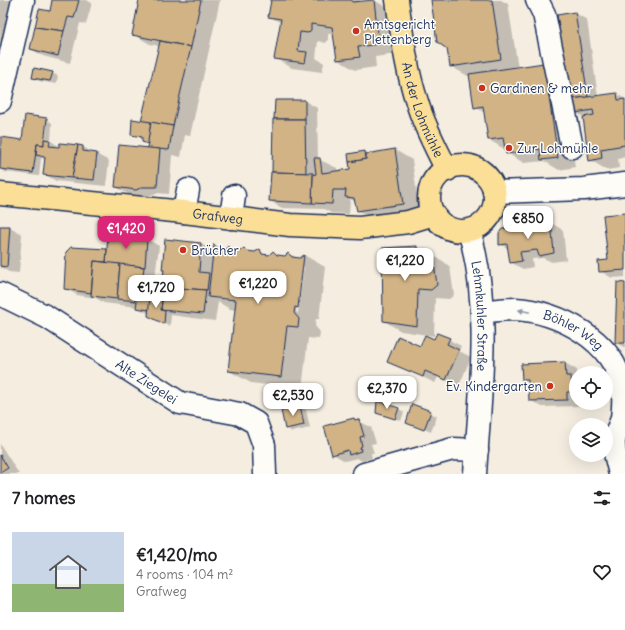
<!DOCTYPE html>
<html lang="en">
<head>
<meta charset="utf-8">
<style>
  :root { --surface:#fff; --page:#f6f6f6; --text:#202124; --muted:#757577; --accent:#db2777 }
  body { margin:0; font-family:Delius,sans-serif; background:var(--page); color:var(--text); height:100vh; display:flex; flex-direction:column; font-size:15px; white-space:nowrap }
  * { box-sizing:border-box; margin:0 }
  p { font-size:13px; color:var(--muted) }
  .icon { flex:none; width:22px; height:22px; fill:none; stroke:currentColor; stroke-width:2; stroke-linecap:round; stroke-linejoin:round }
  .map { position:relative; height:474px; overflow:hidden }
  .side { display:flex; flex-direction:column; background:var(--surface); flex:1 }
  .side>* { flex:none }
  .buttons { position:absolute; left:569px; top:366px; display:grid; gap:8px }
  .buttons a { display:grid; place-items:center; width:44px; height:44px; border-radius:50%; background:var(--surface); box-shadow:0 4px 16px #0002; font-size:20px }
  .price { position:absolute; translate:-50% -34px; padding:0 9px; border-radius:8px; background:#fff; color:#222; font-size:13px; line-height:26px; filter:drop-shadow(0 1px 2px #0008) }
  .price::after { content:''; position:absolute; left:50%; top:24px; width:12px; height:9px; margin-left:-6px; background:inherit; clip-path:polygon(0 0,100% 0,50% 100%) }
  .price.current { background:var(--accent); color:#fff }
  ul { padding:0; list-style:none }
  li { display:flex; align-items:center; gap:12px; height:100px; padding:0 12px }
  li span { display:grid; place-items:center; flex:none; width:112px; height:80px; border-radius:0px; color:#555 }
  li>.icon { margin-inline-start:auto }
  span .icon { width:48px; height:48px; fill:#fffc; stroke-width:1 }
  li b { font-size:17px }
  h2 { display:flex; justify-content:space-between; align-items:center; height:48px; padding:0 12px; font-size:17px }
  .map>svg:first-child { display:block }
</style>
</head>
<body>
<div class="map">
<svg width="625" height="474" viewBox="0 0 625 474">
  <rect width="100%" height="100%" fill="#f4ede0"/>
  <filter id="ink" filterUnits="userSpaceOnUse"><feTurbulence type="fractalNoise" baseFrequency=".025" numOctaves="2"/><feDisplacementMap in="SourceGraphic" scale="8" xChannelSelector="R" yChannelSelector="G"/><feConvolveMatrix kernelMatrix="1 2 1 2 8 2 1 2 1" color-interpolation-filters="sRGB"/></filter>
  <g filter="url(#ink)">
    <g fill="#0003" fill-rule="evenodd">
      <path d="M0,0H12L0,73Z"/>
      <path d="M53,0H86L92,3L86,24L80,23L70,63L43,56L31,49L50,12Z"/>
      <path d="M140,0H220L190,136L185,135L181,157L172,155L169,194L156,193L149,196L128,194L116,187L148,149L149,145L143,142V139L132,134L142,122L159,46L150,44L133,34Z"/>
      <path d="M272,0H359L363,2L374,0L391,10L396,54L375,57L376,67L355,70L338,60L334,34H328V40L326,43L318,41L316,58L324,63L322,72L292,68L275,58L281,23L269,16Z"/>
      <path d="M432,0H501L508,4L518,68L561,74L575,167L559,170L544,161L524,163L507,153L506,150L489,140L485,113L475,107L470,76H468L450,66L448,48Z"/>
      <path d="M575,13L587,20L598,97L617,94L625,99V157L618,159L619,168L607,170L590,160L584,117L575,112L571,99Z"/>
      <path d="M52,73L58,76L56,84L39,81L33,77Z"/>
      <path d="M276,101H305L317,108L318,159L337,168L338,172L351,170L365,152L369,154L395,150L412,160L420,214L375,220L357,210L356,202L350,199L349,214L331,213L324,209L282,208L270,201L273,173Z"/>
      <path d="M46,119L52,123L51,141L60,147H83L109,161L106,186L56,181L44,174L46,160L41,158L39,176L5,172L0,169L2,139L22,141ZM45,120H47L46,140H44Z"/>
      <path d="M625,214V277L612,278L600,271L610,261Z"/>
      <path d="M551,223L563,230L566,260L552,262L543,258L532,259L533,267L523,269L510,262L509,249L500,244Z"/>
      <path d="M0,227H10L22,234L19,273L9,272L0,267Z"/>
      <path d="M147,239L159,246L155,277L168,278L164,276L166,240L201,244L214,251L215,245L226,250L229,248L241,252L244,249L251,253H256L259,251L267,256L274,253L280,256L285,257L289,254L300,259L304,255L325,267L319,319H316L315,326L320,332L319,339L308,338L302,389L251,383L229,371L236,310L230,309L218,302L215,321L171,315L170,326L137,307L104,303L96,298L77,295L65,288L69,250H108ZM302,267H304L298,313L296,312Z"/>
      <path d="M417,247L443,261L450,267L454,295L449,299L435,298L434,336L401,331L384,321Z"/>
      <path d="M625,284V348L616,342Z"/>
      <path d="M438,334L461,346L459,351L471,357L459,386L438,377L435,383L389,361L434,340Z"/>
      <path d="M565,363L577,370L576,403H579V406L542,407L530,400L529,383L523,379Z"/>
      <path d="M300,406L306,410L310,428L292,432L286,428Z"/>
      <path d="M413,406L437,416L431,432L407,422Z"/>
      <path d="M399,409L404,412L401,421L377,412Z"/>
      <path d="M354,419L371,427L376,443L371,444L374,453H371L372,458L362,461L357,458L345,461L333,454Z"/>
      <path d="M0,444L19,474H0Z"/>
    </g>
    <g fill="#d1b385" stroke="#1b2f5e">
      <path d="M52,0H79L74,18L68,17L64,31L35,27L39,9L50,11Z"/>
      <path d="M139,0H201L191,47L132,35Z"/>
      <path d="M271,0H352V2L374,0L379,44L358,47L360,57L337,60L332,27L311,24V30L308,33L300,32L298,51L307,52L305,63L274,59L281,19L268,17Z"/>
      <path d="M431,0H492L501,59L450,67L447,49L437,42Z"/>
      <path d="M575,12L588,97L570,99L557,15Z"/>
      <path d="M35,27L64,31L58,56L30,49Z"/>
      <path d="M160,41L191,47L173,126L141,121Z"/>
      <path d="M544,63L558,158L541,160L540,149L506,154L503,138L488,140L483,106L474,108L469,74Z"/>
      <path d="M34,68L53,72L50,81L32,78Z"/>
      <path d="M617,93L618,100L625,99V145L601,149L602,158L589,161L583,117L594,115L593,110L575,113L572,99Z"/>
      <path d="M275,100H305V119H274Z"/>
      <path d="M25,115L47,118L44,145L37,144L33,173L0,169L1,137L22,140Z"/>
      <path d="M132,119L151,122L148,144L142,142V137L131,135Z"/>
      <path d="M273,119H305L306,173L272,172Z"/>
      <path d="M151,122L173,126L169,150L147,148Z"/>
      <path d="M44,139L50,140L49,146L59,147L60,143L78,145L72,178L43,175L45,157L36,155L37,144L44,145Z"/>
      <path d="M78,145L83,146V151L97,153L94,180L72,178Z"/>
      <path d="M119,145L160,149L157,187H143L136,190L115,187Z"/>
      <path d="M395,149L403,204L357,211L354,198L345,197L346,190H333L332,204L312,203L313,175L316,174L314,158H320L322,173L350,169L349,162L366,159V154Z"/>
      <path d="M365,151L366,159L349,162L348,154Z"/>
      <path d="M271,172L313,173L312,203L269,201Z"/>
      <path d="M625,213V270L599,272L598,261L608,260L603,215Z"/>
      <path d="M551,222L554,253L539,256L537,250L520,252L522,261L510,263L507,244L499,245V233L502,229Z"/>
      <path d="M0,226H10L7,267L0,266Z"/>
      <path d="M108,234L147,238L145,267L106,263Z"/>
      <path d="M165,239L201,243L199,272L209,273L207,290L179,288L180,278L163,276L164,270H162Z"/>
      <path d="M214,244L217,248L226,249L228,246L232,250L240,251L244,248L247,251L255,252L260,249L262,254L269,255L273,251L277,255L285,256L288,253L292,257L300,258L304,255L298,308L295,307L294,313L299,319L298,327L287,326L281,377L228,371L236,300L208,297Z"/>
      <path d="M417,246V250H425L433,256L437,285L431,290L418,289L417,326L383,321L382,248Z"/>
      <path d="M71,247L107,249L106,262L94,261L91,293L64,289L66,252Z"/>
      <path d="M94,261L120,264L117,299L91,296Z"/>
      <path d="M120,264L144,267L143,275L153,276L149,310L136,308L137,301L117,299Z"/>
      <path d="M153,275L165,277L163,297L150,296Z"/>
      <path d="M165,277L180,278L179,288L206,290L203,314L161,310Z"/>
      <path d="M617,282L625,283V343H615Z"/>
      <path d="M150,296L162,297L161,310L165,311L164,324L148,316Z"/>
      <path d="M437,333L450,338L447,344L459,350L446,380L425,371L423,377L387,362L398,336L420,346L425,335L434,339Z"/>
      <path d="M565,362L566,376H571L572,392H567V400L529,401L528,380H522L521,364Z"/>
      <path d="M377,401L399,408L395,419L376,413Z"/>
      <path d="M412,404L431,411L424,430L406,423Z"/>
      <path d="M300,405L304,425L285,429L281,410Z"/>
      <path d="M354,418L355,420L359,419L364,436L360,437L362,446L360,447L361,451L349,455L348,450L332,455L324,426Z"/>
      <path d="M0,455L8,468L0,473Z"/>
    </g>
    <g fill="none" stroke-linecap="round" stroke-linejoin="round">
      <g stroke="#1b2f5e" stroke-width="25">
        <g id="minor">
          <path d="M537,0L544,14L572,147"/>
          <path d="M0,101L23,0"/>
          <path d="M494,192L584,189L625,184"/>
          <path d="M184,212L188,190"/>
          <path d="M231,218L234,196"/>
          <path id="s1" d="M469,230C492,309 480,393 475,474"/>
          <path id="s2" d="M0,294L47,317L180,403L240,414L256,423L264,445L265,474"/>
          <path id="s3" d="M482,311C493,311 504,309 515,309C559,311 615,341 622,388C624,396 623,410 622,418C620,426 615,433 614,441C613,451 618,464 620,474"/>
          <path d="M364,474L453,449L477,450"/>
        </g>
      </g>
      <g stroke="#1b2f5e" stroke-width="25">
        <g id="major">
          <path id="s4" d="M397,0C402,34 406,69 417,102C424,126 436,148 447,170"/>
          <circle cx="462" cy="198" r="33"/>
          <path id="s5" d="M0,194L184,212L290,225L360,228L408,222L434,214"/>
        </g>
      </g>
      <use href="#minor" stroke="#fdfcf7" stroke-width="22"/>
      <use href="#major" stroke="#fbdf96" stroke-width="22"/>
    </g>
    <defs><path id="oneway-solid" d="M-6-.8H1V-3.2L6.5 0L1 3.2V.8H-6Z"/></defs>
    <use fill="#8c96aa" href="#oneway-solid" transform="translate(524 311) rotate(-168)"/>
  </g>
  <g fill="#c8321e" stroke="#fdfcf7" stroke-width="1.5">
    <circle cx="356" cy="31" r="4"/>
    <circle cx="482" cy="88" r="4"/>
    <circle cx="509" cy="148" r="4"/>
    <circle cx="183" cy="250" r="4"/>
    <circle cx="550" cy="386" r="4"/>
  </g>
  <g text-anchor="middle" stroke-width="3" stroke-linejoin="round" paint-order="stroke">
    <g font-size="13" fill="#1b2f5e" stroke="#fdfcf7" text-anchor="start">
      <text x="364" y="29">Amtsgericht<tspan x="364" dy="15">Plettenberg</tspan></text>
      <text x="490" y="93">Gardinen &amp; mehr</text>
      <text x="517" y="153">Zur Lohmühle</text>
      <text x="191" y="255">Brücher</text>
      <text x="542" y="391" text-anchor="end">Ev. Kindergarten</text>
    </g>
    <g font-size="13" fill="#1b2f5e" stroke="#fdfcf7">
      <text dy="5" stroke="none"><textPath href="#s4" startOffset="113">An der Lohmühle</textPath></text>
      <text dy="5" stroke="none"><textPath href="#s5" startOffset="219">Grafweg</textPath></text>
      <text dy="5" stroke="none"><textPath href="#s1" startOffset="87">Lehmkuhler Straße</textPath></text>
      <text dy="5" stroke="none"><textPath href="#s3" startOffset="96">Böhler Weg</textPath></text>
      <text dy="5" stroke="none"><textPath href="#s2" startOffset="171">Alte Ziegelei</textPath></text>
    </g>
  </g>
</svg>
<div class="buttons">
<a><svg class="icon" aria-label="locate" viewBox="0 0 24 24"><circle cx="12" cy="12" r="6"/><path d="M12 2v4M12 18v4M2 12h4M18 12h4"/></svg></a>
<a><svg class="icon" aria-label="layers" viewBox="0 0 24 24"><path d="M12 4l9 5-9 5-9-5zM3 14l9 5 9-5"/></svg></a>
</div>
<b class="price" style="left:528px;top:240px">€850</b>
<b class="price current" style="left:126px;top:250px">€1,420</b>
<b class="price" style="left:405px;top:282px">€1,220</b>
<b class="price" style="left:258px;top:305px">€1,220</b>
<b class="price" style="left:156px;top:309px">€1,720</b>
<b class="price" style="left:387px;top:410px">€2,370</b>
<b class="price" style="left:293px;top:417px">€2,530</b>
</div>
<section class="side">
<h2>7 homes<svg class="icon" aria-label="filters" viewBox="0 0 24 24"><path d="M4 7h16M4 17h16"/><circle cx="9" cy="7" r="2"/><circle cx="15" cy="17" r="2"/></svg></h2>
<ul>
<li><span style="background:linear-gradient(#c9d6e8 65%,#8fb573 0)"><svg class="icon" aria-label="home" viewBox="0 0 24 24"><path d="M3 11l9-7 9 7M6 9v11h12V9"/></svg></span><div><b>€1,420/mo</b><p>4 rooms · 104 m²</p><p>Grafweg</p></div><svg class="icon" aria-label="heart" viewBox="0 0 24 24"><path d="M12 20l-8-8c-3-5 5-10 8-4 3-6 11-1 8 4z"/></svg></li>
</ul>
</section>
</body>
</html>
